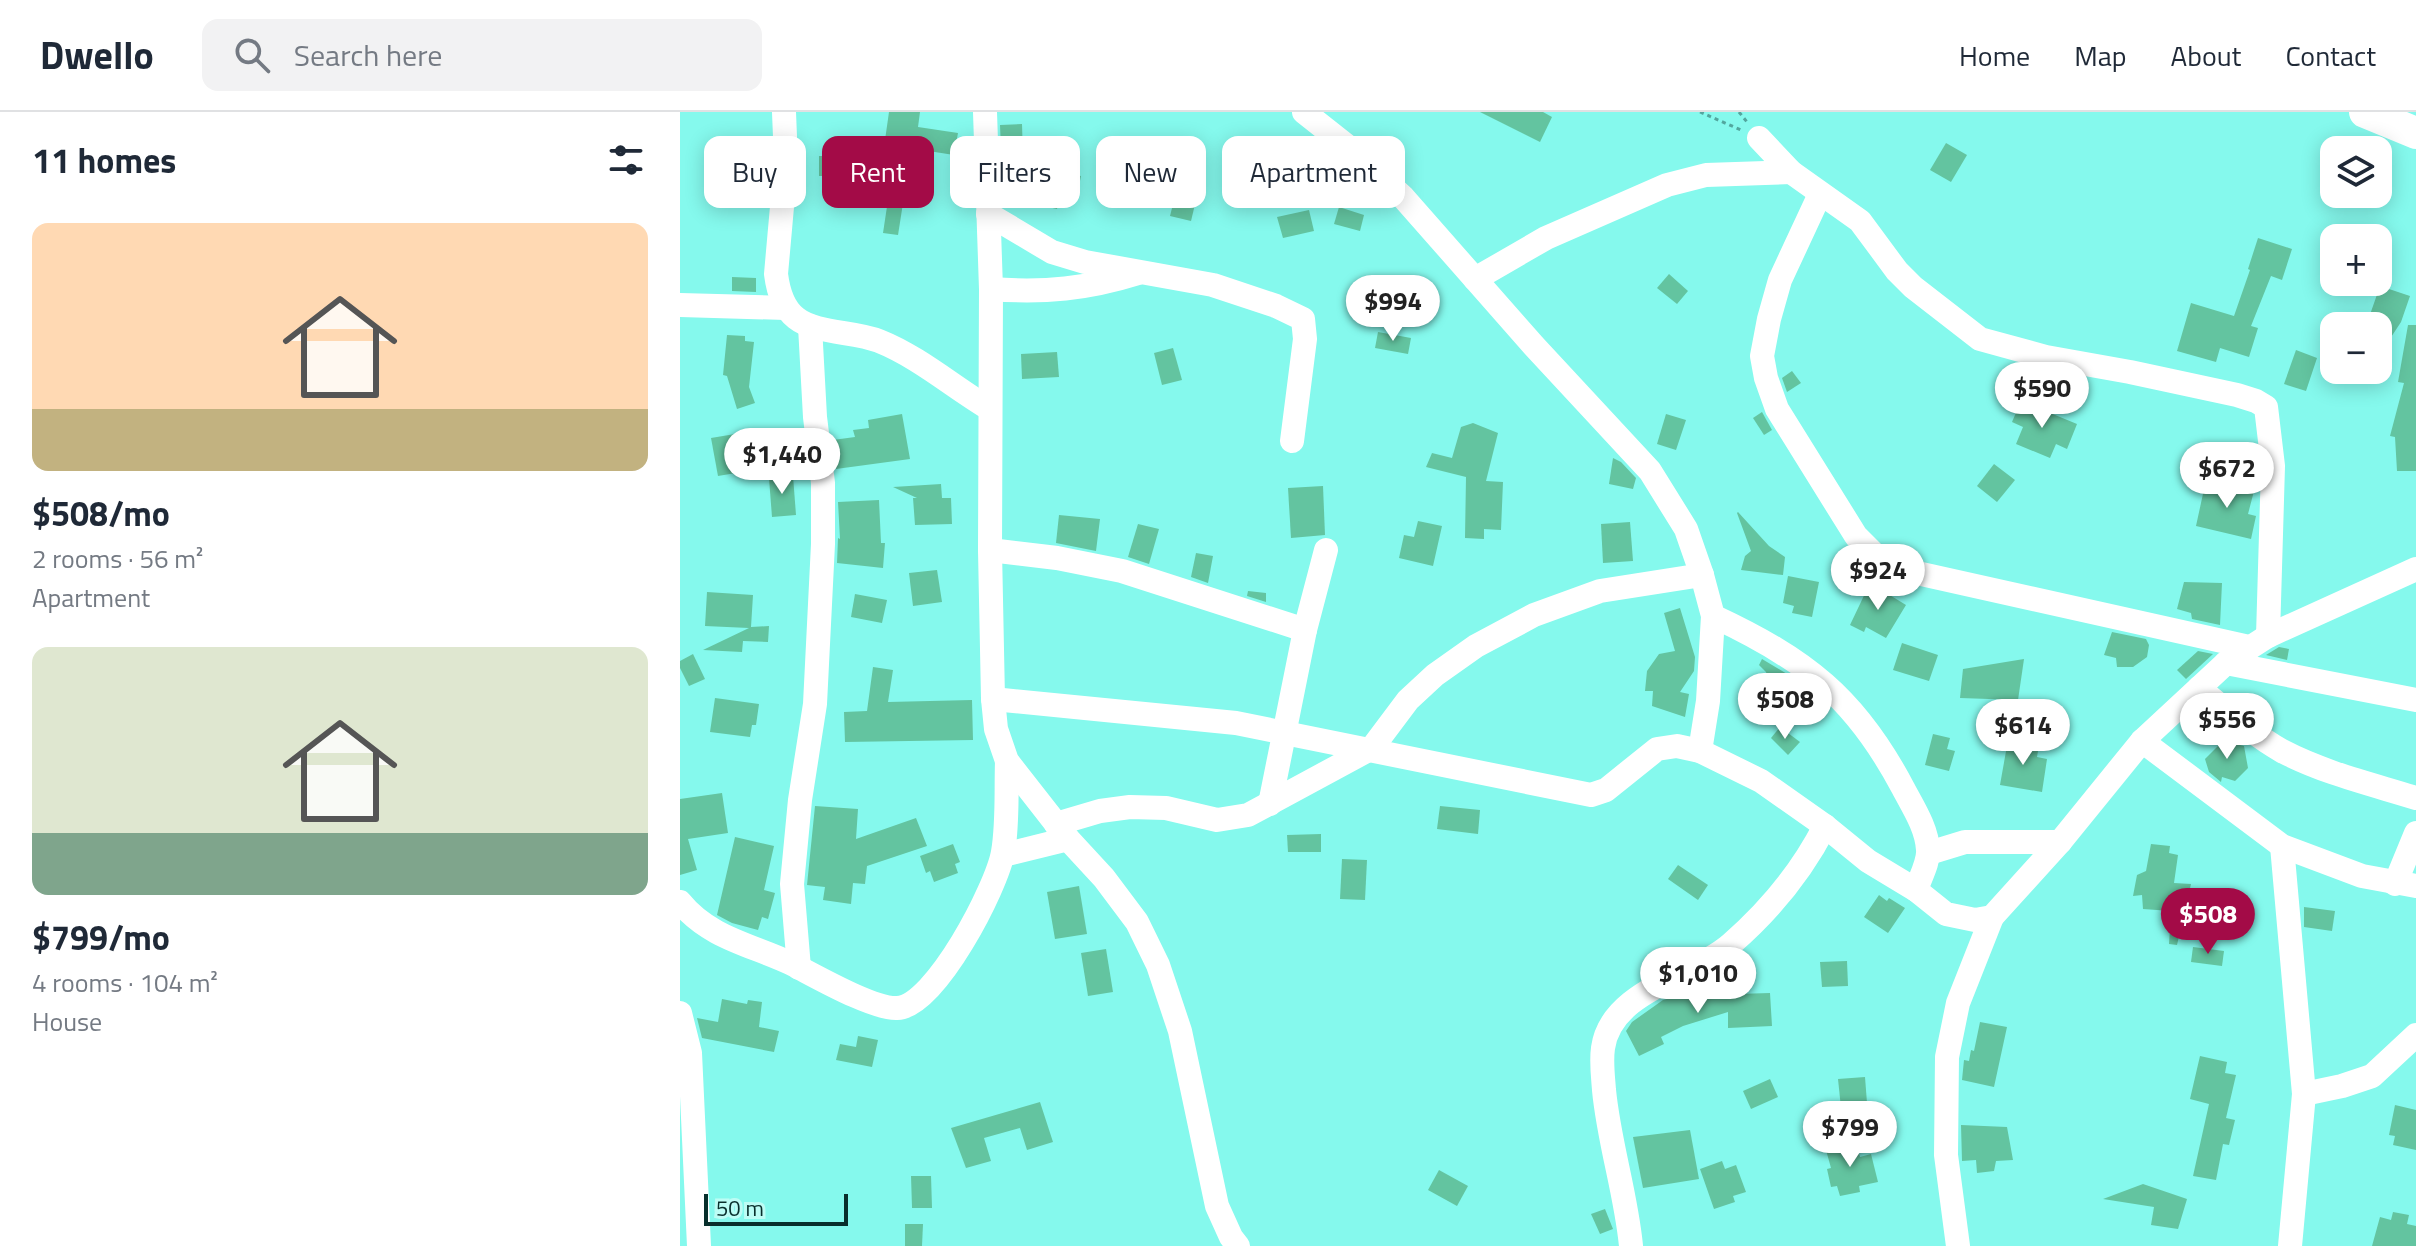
<!DOCTYPE html>
<html lang="en">
<head>
<meta charset="utf-8">
<style>
  :root { --surface:#fff; --page:#f2f2f3; --text:#1f2937; --muted:#747a83; --line:#e0e1e3; --accent:#a30b47 }
  body { margin:0; font-family:"Titillium Web",sans-serif; background:var(--page); color:var(--text); height:100vh; display:flex; flex-direction:column; font-size:30px; white-space:nowrap }
  * { box-sizing:border-box; margin:0 }
  p { font-size:26px; color:var(--muted) }
  .icon { flex:none; width:44px; height:44px; fill:none; stroke:currentColor; stroke-width:2; stroke-linecap:round; stroke-linejoin:round }
  .map { position:relative; flex:1; overflow:hidden }
  .drawer { display:flex; flex-direction:column; background:var(--surface); width:680px }
  .drawer>* { flex:none }
  .guide { position:absolute; left:24px; top:24px; width:760px; height:72px; display:flex; gap:16px }
  .tools { position:absolute; left:1640px; top:24px; display:grid; gap:16px }
  .tools a { display:grid; place-items:center; width:72px; height:72px; border-radius:16px; background:var(--surface); box-shadow:0 4px 20px #0003; font-size:40px }
  .scale { position:absolute; left:24px; bottom:20px; width:144px; box-sizing:border-box; padding-left:8px; border:4px solid #082f2c; border-top:0; font-size:22px; line-height:28px; white-space:nowrap; color:#082f2c; -webkit-text-stroke:6px #bdfdf5; paint-order:stroke }
  .price { position:absolute; translate:-50% -68px; padding:0 18px; border-radius:28px; background:#fff; color:#222; font-size:26px; line-height:52px; filter:drop-shadow(0 2px 4px #0008) }
  .price::after { content:''; position:absolute; left:50%; top:48px; width:24px; height:18px; margin-left:-12px; background:inherit; clip-path:polygon(0 0,100% 0,50% 100%) }
  .price.on { background:var(--accent); color:#fff }
  ul { padding:0; list-style:none }
  li { display:grid; align-content:center; gap:16px; height:424px; padding:0 32px }
  li span { display:grid; place-items:center; height:248px; border-radius:16px; color:#555 }
  li>.icon { margin-inline-start:auto }
  span .icon { width:144px; height:144px; fill:#fffc; stroke-width:1 }
  li b { font-size:34px }
  h2 { display:flex; justify-content:space-between; align-items:center; height:96px; padding:0 32px; font-size:34px }
  .pill { padding:0 28px; border-radius:16px; background:var(--surface); box-shadow:0 4px 20px #0003; font-size:28px; line-height:72px }
  .pill.on { background:var(--accent); color:#fff }
  header { display:flex; align-items:center; gap:48px; box-sizing:border-box; height:112px; padding:0 40px; background:var(--surface); border-bottom:2px solid var(--line) }
  header strong { font-size:38px }
  nav { display:flex; gap:44px; margin-inline-start:auto; font-size:28px }
  .search { width:560px; height:72px; background:var(--page); display:flex; align-items:center; gap:20px; box-sizing:border-box; padding:0 28px; border-radius:16px; color:var(--muted); font-size:30px }
  main { display:flex; flex:1; min-height:0 }
  .map>svg:first-child { display:block }
</style>
</head>
<body>
<header>
<strong>Dwello</strong>
<div class="search"><svg class="icon" aria-label="search" viewBox="0 0 24 24"><circle cx="10" cy="10" r="6"/><path d="M15 15l6 6"/></svg>Search here</div>
<nav><a>Home</a><a>Map</a><a>About</a><a>Contact</a></nav>
</header>
<main>
<section class="drawer">
<h2>11 homes<svg class="icon" aria-label="filters" viewBox="0 0 24 24"><path d="M4 7h16M4 17h16"/><circle cx="9" cy="7" r="2"/><circle cx="15" cy="17" r="2"/></svg></h2>
<ul>
<li><span style="background:linear-gradient(#ffd9b3 75%,#c2b280 0)"><svg class="icon" aria-label="home" viewBox="0 0 24 24"><path d="M3 11l9-7 9 7M6 9v11h12V9"/></svg></span><div><b>$508/mo</b><p>2 rooms · 56 m²</p><p>Apartment</p></div></li>
<li><span style="background:linear-gradient(#dfe7d0 75%,#7fa58c 0)"><svg class="icon" aria-label="home" viewBox="0 0 24 24"><path d="M3 11l9-7 9 7M6 9v11h12V9"/></svg></span><div><b>$799/mo</b><p>4 rooms · 104 m²</p><p>House</p></div></li>
</ul>
</section>
<div class="map">
<svg width="1736" height="1134" viewBox="0 0 1736 1134">
  <rect width="100%" height="100%" fill="#85f9ed"/>
  <g fill="#63c4a0">
    <path d="M209,0H240L238,15L278,21L274,43L223,35L221,45L203,42Z"/>
    <path d="M800,0H863L872,5L860,30Z"/>
    <path d="M342,12L343,45L357,49L355,55L401,64L398,79L382,76L377,97L323,85L320,13Z"/>
    <path d="M1266,31L1287,43L1271,70L1250,58Z"/>
    <rect x="139" y="44" width="32" height="20"/>
    <path d="M66,63L68,79L29,84L27,68Z"/>
    <path d="M496,80L517,84L511,109L490,104Z"/>
    <path d="M208,88L223,91L218,123L203,121Z"/>
    <path d="M659,95L684,103L680,119L654,112Z"/>
    <path d="M629,98L634,119L603,126L597,105Z"/>
    <path d="M1578,126L1612,137L1602,168L1591,164L1571,214L1578,216L1569,245L1540,236L1536,250L1497,239L1511,191L1554,204L1570,158L1568,157Z"/>
    <path d="M989,162L1008,179L997,192L977,176Z"/>
    <path d="M52,165L76,166V180L52,179Z"/>
    <path d="M1700,174L1730,184L1721,210L1698,245V214H1686Z"/>
    <path d="M1728,213H1736V359H1717L1715,325L1710,324L1724,271L1718,270Z"/>
    <path d="M698,220L731,226L728,242L695,236Z"/>
    <path d="M47,223L65,224V229L74,230L69,275L75,291L57,297L47,264L43,263Z"/>
    <path d="M493,236L502,268L482,273L474,241Z"/>
    <path d="M1616,238L1637,246L1626,279L1604,272Z"/>
    <path d="M377,240L379,265L342,267L341,242Z"/>
    <path d="M1112,259L1121,271L1107,280L1102,266Z"/>
    <path d="M1341,289L1397,312L1387,337L1376,332L1370,346L1336,332L1343,315L1332,310Z"/>
    <path d="M1082,300L1092,318L1084,323L1073,306Z"/>
    <path d="M222,302L230,347L156,357L153,328L175,325L173,318L189,316L188,308Z"/>
    <path d="M986,302L1006,308L996,338L977,332Z"/>
    <path d="M793,311L818,321L806,369L823,370L821,418L804,417V427L785,426L786,365L746,355L752,341L772,346L781,315Z"/>
    <path d="M79,318L85,356L38,364L31,326Z"/>
    <path d="M933,346L941,350L956,366L953,377L929,372Z"/>
    <path d="M1314,352L1335,368L1317,390L1297,374Z"/>
    <path d="M113,364L116,403L92,405L89,366Z"/>
    <path d="M1526,368L1574,379L1568,402L1576,404L1571,427L1516,414Z"/>
    <path d="M261,372L262,386H271L272,412L235,413L233,386H237L213,375Z"/>
    <path d="M643,374L645,423L611,426L608,376Z"/>
    <path d="M199,388L201,431H205L203,456L157,451L158,426L160,427L158,390Z"/>
    <path d="M1058,400L1089,434L1105,445L1103,463L1061,458L1065,444L1071,439L1057,401Z"/>
    <path d="M379,403L420,407L416,439L376,431Z"/>
    <path d="M738,409L762,414L753,454L719,446L724,423L734,425Z"/>
    <path d="M950,410L953,449L923,451L921,412Z"/>
    <path d="M458,412L479,417L469,452L448,445Z"/>
    <path d="M516,441L533,444L528,471L511,465Z"/>
    <path d="M257,458L262,490L233,494L229,461Z"/>
    <path d="M1108,464L1139,470L1132,505L1112,501L1114,494L1103,491Z"/>
    <path d="M1504,470L1542,471L1540,513L1512,507L1511,501L1497,497Z"/>
    <path d="M1190,471L1226,493L1206,526L1186,515L1184,520L1170,513Z"/>
    <path d="M568,479L586,481V490L567,484Z"/>
    <path d="M27,480L73,483L71,515L89,514L88,530L63,529L62,540L23,538L69,516L25,514Z"/>
    <path d="M175,482L207,488L202,511L171,505Z"/>
    <path d="M1000,496L1015,545L1014,559L1000,580L1009,582L1005,605L972,594L973,579H965L967,559L979,542L995,539L984,501Z"/>
    <path d="M1432,520L1466,527L1469,533L1467,545L1453,555H1437L1436,546L1424,543Z"/>
    <path d="M1222,531L1258,543L1249,569L1213,558Z"/>
    <path d="M1599,535L1609,537L1607,548L1586,543Z"/>
    <path d="M1518,539L1533,542L1506,567L1497,558Z"/>
    <path d="M13,542L25,567L9,574L0,556V549Z"/>
    <path d="M1082,547L1112,565L1110,572L1089,569L1086,560L1079,553Z"/>
    <path d="M1344,547L1338,588L1280,586L1283,557Z"/>
    <path d="M193,555L213,558L208,590L292,588L293,628L165,630L164,600L187,599Z"/>
    <path d="M35,586L79,592L76,613H72L70,625L30,620Z"/>
    <path d="M1100,615L1120,630L1108,643L1091,626Z"/>
    <path d="M1253,622L1270,626L1267,637L1275,639L1269,659L1245,653Z"/>
    <path d="M1328,628L1359,633L1357,645L1367,647L1362,680L1320,673Z"/>
    <path d="M1543,629L1564,634L1568,656L1555,669L1542,665L1541,670L1529,660L1525,647Z"/>
    <path d="M42,681L48,721L8,727L17,758L0,763V687Z"/>
    <path d="M135,694L178,697L176,727L236,706L247,734L187,754L185,772L173,771L171,792L143,788L145,775L127,773Z"/>
    <path d="M760,694L800,698L798,722L757,717Z"/>
    <path d="M641,722V740H608L607,723Z"/>
    <path d="M55,725L94,734L84,778L95,781L88,807L82,805L78,818L52,811L37,803Z"/>
    <path d="M273,732L280,750L275,752L278,761L254,770L250,759L246,761L240,744Z"/>
    <path d="M1471,732L1490,734L1489,741L1498,743L1494,771L1511,772L1497,833L1489,832L1491,799L1463,797L1462,783L1453,784L1457,763L1466,759Z"/>
    <path d="M662,747L687,748L685,788L660,787Z"/>
    <path d="M998,753L1028,773L1018,788L988,767Z"/>
    <path d="M399,774L407,822L375,827L367,780Z"/>
    <path d="M1199,783L1207,789L1209,786L1225,796L1208,821L1184,805Z"/>
    <path d="M1624,795L1655,799L1652,819L1624,815Z"/>
    <path d="M1513,835L1544,839L1542,854L1511,850Z"/>
    <path d="M426,837L433,880L408,884L401,841Z"/>
    <path d="M1167,849L1168,874L1142,875L1140,850Z"/>
    <path d="M1022,877L1023,883L1090,881L1092,914L1048,916V900L1003,914L981,925L984,932L959,944L946,919L952,910L983,888Z"/>
    <path d="M42,887L67,892L68,888L82,890L79,915L99,919L94,940L22,926L17,906L38,910Z"/>
    <path d="M1300,910L1327,915L1314,975L1282,968L1284,948L1289,949L1291,938L1294,939Z"/>
    <path d="M178,924L198,928L192,955L156,948L160,932L176,935Z"/>
    <path d="M1520,944L1547,950L1545,961L1556,963L1546,1006L1555,1008L1549,1033L1543,1032L1536,1068L1513,1064L1529,992L1510,987Z"/>
    <path d="M1185,965L1187,991L1161,996L1158,967Z"/>
    <path d="M1090,967L1098,985L1071,997L1063,979Z"/>
    <path d="M360,990L373,1030L347,1038L340,1016L304,1026L311,1049L286,1056L271,1016Z"/>
    <path d="M1715,993L1736,998V1038L1713,1033L1715,1024L1709,1023Z"/>
    <path d="M1281,1013L1327,1015L1333,1048L1316,1049L1314,1059L1297,1061L1296,1048L1282,1049Z"/>
    <path d="M1010,1018L1019,1067L963,1076L953,1025Z"/>
    <path d="M1176,1031L1180,1045L1191,1042L1198,1070L1179,1074L1180,1080L1160,1084L1157,1074L1151,1075L1147,1057L1151,1056L1146,1038Z"/>
    <path d="M1042,1049L1045,1057L1056,1053L1066,1080L1053,1084L1055,1090L1034,1097L1020,1057Z"/>
    <path d="M759,1058L788,1074L777,1094L748,1078Z"/>
    <path d="M231,1064H251L252,1096H232Z"/>
    <path d="M1463,1072L1507,1087L1498,1117L1471,1113L1474,1095L1423,1087Z"/>
    <path d="M925,1097L933,1117L920,1122L911,1102Z"/>
    <path d="M1713,1100L1729,1103L1727,1112L1736,1114V1134H1692L1700,1105L1711,1108Z"/>
    <path d="M225,1112H243L242,1134H225Z"/>
  </g>
  <g fill="none" stroke-linecap="round" stroke-linejoin="round">
    <g stroke="#52a69e" stroke-width="3" stroke-dasharray="4 4" stroke-linecap="butt">
      <path d="M1020,0L1061,18"/>
      <path d="M1059,0L1067,10"/>
    </g>
    <g stroke="#fff" stroke-width="24">
      <path d="M104,0L106,50L96,162C98,178 103,196 116,206C136,222 175,219 199,229C239,245 273,275 310,297"/>
      <path d="M305,0L311,177L310,438L313,587L316,617L327,649L388,727L424,766L457,810L478,853L500,919L537,1094L551,1125L558,1134"/>
      <path d="M624,0L672,38L722,84L854,234L970,359L1006,417L1022,463L1033,504L1028,589L1020,639"/>
      <path d="M1079,26L1111,60L1180,109L1217,159L1233,175L1300,227L1366,245L1450,260L1557,283L1576,289L1586,295L1593,354L1588,524"/>
      <path d="M1140,82L1100,168L1089,207L1082,244L1086,266L1097,297L1176,424L1201,449L1228,459L1569,535"/>
      <path d="M308,102L372,140L405,150L533,173L596,194L623,207L625,227L612,329"/>
      <path d="M795,167L866,126L987,73L1026,63L1111,60"/>
      <path d="M311,177C364,181 407,177 458,161"/>
      <path d="M0,193L106,196"/>
      <path d="M310,438L377,446L442,459L625,518"/>
      <path d="M1033,504C1125,547 1175,585 1223,676C1233,695 1247,716 1248,738C1249,750 1240,766 1236,778"/>
      <path d="M1546,551L1736,588"/>
      <path d="M1519,576C1546,598 1572,622 1602,639C1644,661 1691,672 1736,686"/>
      <path d="M313,587L556,611L911,683L926,678L977,637L997,634L1020,639L1081,669L1145,714L1188,749L1236,778L1266,802L1295,808L1312,805L1380,730L1462,629L1546,551L1588,524L1736,457"/>
      <path d="M1462,629L1602,734L1682,764L1736,774"/>
      <path d="M590,692L625,518L646,438"/>
      <path d="M376,712L420,699L450,695L486,696L537,708L568,703L692,636L728,588L755,563L796,534L854,503L920,479L1022,463"/>
      <path d="M1602,734L1624,982L1610,1134"/>
      <path d="M1249,741L1285,730H1380"/>
      <path d="M323,743L388,727"/>
      <path d="M1715,772L1736,721"/>
      <path d="M0,790C29,826 72,833 110,851C134,863 192,897 217,896C255,895 317,775 323,740C328,711 326,679 327,649"/>
      <path d="M119,856L112,772L120,688L135,592L143,432V371L135,305L130,214"/>
      <path d="M0,901L10,941L19,1134"/>
      <path d="M1624,982L1662,974L1692,964L1736,923"/>
      <path d="M951,1134C946,1081 929,1031 924,978C923,964 921,950 923,936C931,878 1013,865 1051,832C1090,798 1121,761 1145,714"/>
      <path d="M1278,1134L1266,1043L1267,945L1278,891L1312,805"/>
    </g>
    <path stroke="#fff" stroke-width="32" d="M1685,0L1736,21"/>
  </g>
</svg>
<div class="tools">
<a><svg class="icon" aria-label="layers" viewBox="0 0 24 24"><path d="M12 4l9 5-9 5-9-5zM3 14l9 5 9-5"/></svg></a>
<a>+</a>
<a>−</a>
</div>
<div class="scale">50 m</div>
<b class="price" style="left:713px;top:231px">$994</b>
<b class="price" style="left:1362px;top:318px">$590</b>
<b class="price" style="left:102px;top:384px">$1,440</b>
<b class="price" style="left:1547px;top:398px">$672</b>
<b class="price" style="left:1198px;top:500px">$924</b>
<b class="price" style="left:1105px;top:629px">$508</b>
<b class="price" style="left:1547px;top:649px">$556</b>
<b class="price" style="left:1343px;top:655px">$614</b>
<b class="price on" style="left:1528px;top:844px">$508</b>
<b class="price" style="left:1018px;top:903px">$1,010</b>
<b class="price" style="left:1170px;top:1057px">$799</b>
<div class="guide">
<a class="pill">Buy</a>
<a class="pill on">Rent</a>
<a class="pill">Filters</a>
<a class="pill">New</a>
<a class="pill">Apartment</a>
</div>
</div>
</main>
</body>
</html>
